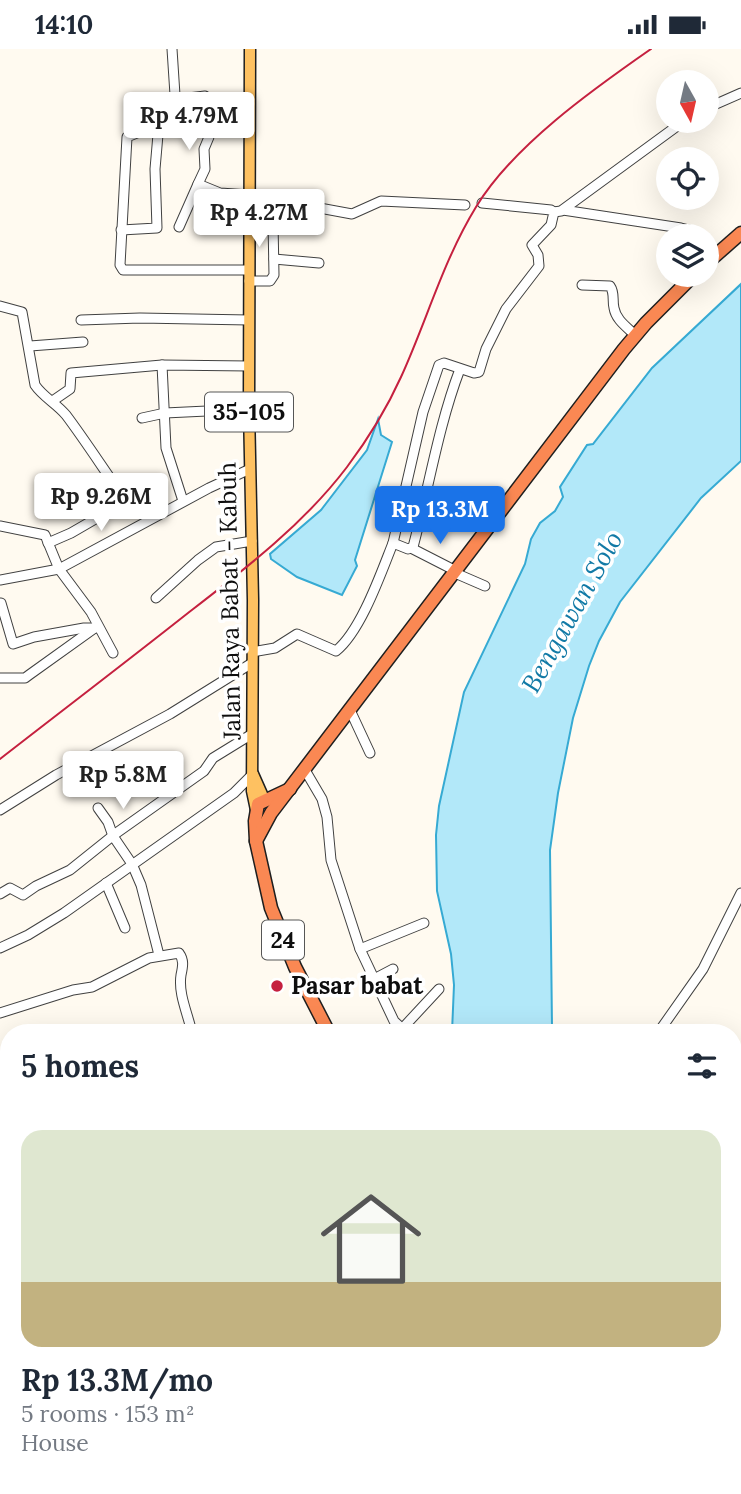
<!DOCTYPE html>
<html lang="en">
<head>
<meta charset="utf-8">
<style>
  :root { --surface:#fff; --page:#f6f6f7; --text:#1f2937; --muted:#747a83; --line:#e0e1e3; --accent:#1a73e8 }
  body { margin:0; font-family:Lora,serif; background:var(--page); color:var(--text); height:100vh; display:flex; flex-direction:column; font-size:26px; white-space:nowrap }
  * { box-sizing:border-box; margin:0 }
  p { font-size:23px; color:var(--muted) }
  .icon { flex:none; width:38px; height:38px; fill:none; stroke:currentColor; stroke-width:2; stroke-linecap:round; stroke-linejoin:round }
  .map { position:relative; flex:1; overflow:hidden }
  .drawer { position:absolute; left:0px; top:975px; width:742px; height:471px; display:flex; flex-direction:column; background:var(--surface); border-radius:28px 28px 0 0; box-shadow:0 7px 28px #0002 }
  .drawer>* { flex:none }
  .needle { width:46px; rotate:172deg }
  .fabs { position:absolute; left:656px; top:21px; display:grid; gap:14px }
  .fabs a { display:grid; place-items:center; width:63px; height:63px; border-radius:50%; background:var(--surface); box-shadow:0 7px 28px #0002; font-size:35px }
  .price { position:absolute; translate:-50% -60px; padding:0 16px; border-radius:7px; background:#fff; color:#222; font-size:23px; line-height:46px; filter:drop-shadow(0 2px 4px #0008) }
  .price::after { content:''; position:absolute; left:50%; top:42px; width:21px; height:16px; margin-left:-10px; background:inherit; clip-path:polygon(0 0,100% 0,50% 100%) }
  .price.current { background:var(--accent); color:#fff }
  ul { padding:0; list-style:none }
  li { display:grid; align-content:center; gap:14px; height:371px; padding:0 21px }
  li+li { border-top:2px solid var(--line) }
  li span { display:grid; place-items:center; height:217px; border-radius:21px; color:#555 }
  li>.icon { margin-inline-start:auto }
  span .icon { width:126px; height:126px; fill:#fffc; stroke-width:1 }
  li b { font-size:30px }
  h2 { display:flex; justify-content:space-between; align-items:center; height:84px; padding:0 21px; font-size:30px }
  .status { display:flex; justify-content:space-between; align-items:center; height:49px; padding:0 35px; background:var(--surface); direction:ltr }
  .status svg { height:19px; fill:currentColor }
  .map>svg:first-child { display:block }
</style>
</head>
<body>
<div class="status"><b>14:10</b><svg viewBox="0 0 49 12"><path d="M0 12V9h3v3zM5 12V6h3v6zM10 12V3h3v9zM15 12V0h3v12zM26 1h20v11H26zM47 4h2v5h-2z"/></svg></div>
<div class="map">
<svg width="741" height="1445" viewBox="0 0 741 1445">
  <rect width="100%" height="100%" fill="#fffaf0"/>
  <g fill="#b2e8f9" stroke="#36aad3" stroke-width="2">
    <path d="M741,235V412L701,449L620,553L599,592L589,617L573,669L558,744L550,801L552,978L554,983H452L454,936L451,905L437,842L436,786L439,757L464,643L525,515L531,490L540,474L555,462L563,448L560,438L587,396L593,395L652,319Z"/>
    <path d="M378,370L381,386L392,393L355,511L357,517L342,546L297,528L271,510L270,505L321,461L367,401Z"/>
    <path d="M309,1437H497L491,1445H302Z"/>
  </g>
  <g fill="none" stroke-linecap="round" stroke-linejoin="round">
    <g stroke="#414141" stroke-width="11">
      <g id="minor">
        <path d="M172,0L175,46L180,50L205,47L209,55"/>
        <path d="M707,59L741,44"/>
        <path d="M198,135L205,120L204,100L209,88"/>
        <path d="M563,161L681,179L689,181L695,187"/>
        <path d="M554,163L561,162L684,72"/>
        <path d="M249,167L270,168L273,173L274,226L270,232H249"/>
        <path d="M179,178L198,135L220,144L249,146L352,165L381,152L465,156"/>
        <path d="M121,181L157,179L155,120L159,74"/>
        <path d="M274,210L319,214"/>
        <path d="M249,221H123L120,216L127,88L209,55H250"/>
        <path d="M582,236L610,237C615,244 612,251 614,259C616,271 627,278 635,286"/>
        <path d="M0,257L22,263L35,336C43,348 56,354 66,366C87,394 106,424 126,452"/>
        <path d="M81,271L140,269L249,271"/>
        <path d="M30,297L83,293"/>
        <path d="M162,316L166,399L183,452"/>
        <path d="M54,351L70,340L71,324L162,316L249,317"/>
        <path d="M142,369L165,364L249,360"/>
        <path d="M0,477L45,486L59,520L91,563L113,604"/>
        <path d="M48,494L71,484L140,444"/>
        <path d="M393,494L423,363L439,316L444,314L474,324L479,323L486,300L506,260L539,217L538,206L532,196L551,176L554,163L551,161L482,154"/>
        <path d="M411,499L456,522"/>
        <path d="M455,524L485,537"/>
        <path d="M0,531L59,520L209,439L250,420"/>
        <path d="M156,549L198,511L216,498L252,492"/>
        <path d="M1,554L13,595L34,588L84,579H95"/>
        <path d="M252,603L275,599L297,585L336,602C361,582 381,524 393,494L408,500L413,498C429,438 438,378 460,320"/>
        <path d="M0,629H25L29,626L96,578"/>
        <path d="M350,661L370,704"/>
        <path d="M305,721L322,750L327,768L331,811L360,900L394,972L407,984"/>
        <path d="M98,759L108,773L113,787L132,815L141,836L159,906"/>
        <path d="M0,761L56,726L170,665L252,614"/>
        <path d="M106,834L125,879"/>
        <path d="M0,845L10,839L23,846L36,837L70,821L115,785L204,722L213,709L252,685"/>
        <path d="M0,899L28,886L64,864L234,744L253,725"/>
        <path d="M360,900L424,874"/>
        <path d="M374,930L393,920"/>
        <path d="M0,964L73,941L92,938L149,909L179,904C184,911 183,917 181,926C178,945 188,965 192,984"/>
        <path d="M400,982L439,940"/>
        <path d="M658,984L703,920L741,844"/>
        <path d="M0,1064L9,1061"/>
        <path d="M0,1112L9,1111"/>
        <path d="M733,1128H741"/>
        <path d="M733,1224H741"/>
        <path d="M0,1303L9,1300"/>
        <path d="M0,1341L9,1339"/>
        <path d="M0,1370L9,1369"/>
        <path d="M733,1417L741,1429"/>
      </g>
    </g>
    <g stroke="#1f1f1f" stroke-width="13">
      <g id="major">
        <path d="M250,0L249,360L253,551L252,742L256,761"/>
        <path d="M253,725L265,752"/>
      </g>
    </g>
    <g stroke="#1f1f1f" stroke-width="15">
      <g id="highway">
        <path d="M707,214L741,184"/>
        <path d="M290,740L258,755L255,772L256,792L271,859L295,918L329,984"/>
        <path d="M256,792L271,764L624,300L646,274L694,226"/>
        <path d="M0,1206L9,1203"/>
      </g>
    </g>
    <use href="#minor" stroke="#fff" stroke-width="9"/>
    <use href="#major" stroke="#fec161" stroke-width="10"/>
    <use href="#highway" stroke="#fa8853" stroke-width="12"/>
    <path stroke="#c5203f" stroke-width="2" d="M0,710C63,661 126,613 188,564C245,520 303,476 347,418C368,390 387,359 401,328C427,271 443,212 476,158C513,97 592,41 651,0"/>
  </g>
  <circle fill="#c5203f" stroke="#fff" stroke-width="2.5" cx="277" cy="937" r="7"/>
  <g text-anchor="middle" stroke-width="7" stroke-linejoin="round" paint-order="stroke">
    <g fill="#fff" stroke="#565656" stroke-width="2">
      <rect x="205" y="343.5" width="88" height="39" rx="5"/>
      <rect x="262" y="871.5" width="42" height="39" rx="5"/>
    </g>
    <g font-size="23" font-weight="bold" fill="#0e0e0e">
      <text x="249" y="371">35-105</text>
      <text x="283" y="899">24</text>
    </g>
    <g font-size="24" fill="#0e0e0e" stroke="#fff">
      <text transform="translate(230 552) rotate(-91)" y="8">Jalan Raya Babat - Kabuh</text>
    </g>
    <g font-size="24" font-weight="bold" fill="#0e0e0e" stroke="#fff" text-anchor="start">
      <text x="291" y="945">Pasar babat</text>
    </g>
    <g font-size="26" font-style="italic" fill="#127aa6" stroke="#fff">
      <text transform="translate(572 563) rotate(-61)" y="9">Bengawan Solo</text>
    </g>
  </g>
</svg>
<div class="fabs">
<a><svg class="needle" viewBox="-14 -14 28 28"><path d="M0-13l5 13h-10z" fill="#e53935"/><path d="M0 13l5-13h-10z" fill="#747a83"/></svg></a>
<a><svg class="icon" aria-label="locate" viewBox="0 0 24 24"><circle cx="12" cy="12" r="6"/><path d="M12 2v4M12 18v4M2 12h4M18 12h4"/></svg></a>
<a><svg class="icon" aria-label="layers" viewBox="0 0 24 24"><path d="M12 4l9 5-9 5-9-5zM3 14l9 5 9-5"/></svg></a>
</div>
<b class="price" style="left:189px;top:103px">Rp 4.79M</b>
<b class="price" style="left:259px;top:200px">Rp 4.27M</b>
<b class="price" style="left:101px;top:484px">Rp 9.26M</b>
<b class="price current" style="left:440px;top:497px">Rp 13.3M</b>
<b class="price" style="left:123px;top:762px">Rp 5.8M</b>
<section class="drawer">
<h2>5 homes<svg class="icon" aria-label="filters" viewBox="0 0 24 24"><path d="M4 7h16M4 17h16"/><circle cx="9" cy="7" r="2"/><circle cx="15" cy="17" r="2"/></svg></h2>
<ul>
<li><span style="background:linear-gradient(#dfe7d0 70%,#c2b280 0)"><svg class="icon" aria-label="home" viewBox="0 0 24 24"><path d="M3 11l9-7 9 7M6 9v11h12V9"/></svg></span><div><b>Rp 13.3M/mo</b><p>5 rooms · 153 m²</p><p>House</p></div></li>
</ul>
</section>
</div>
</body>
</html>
